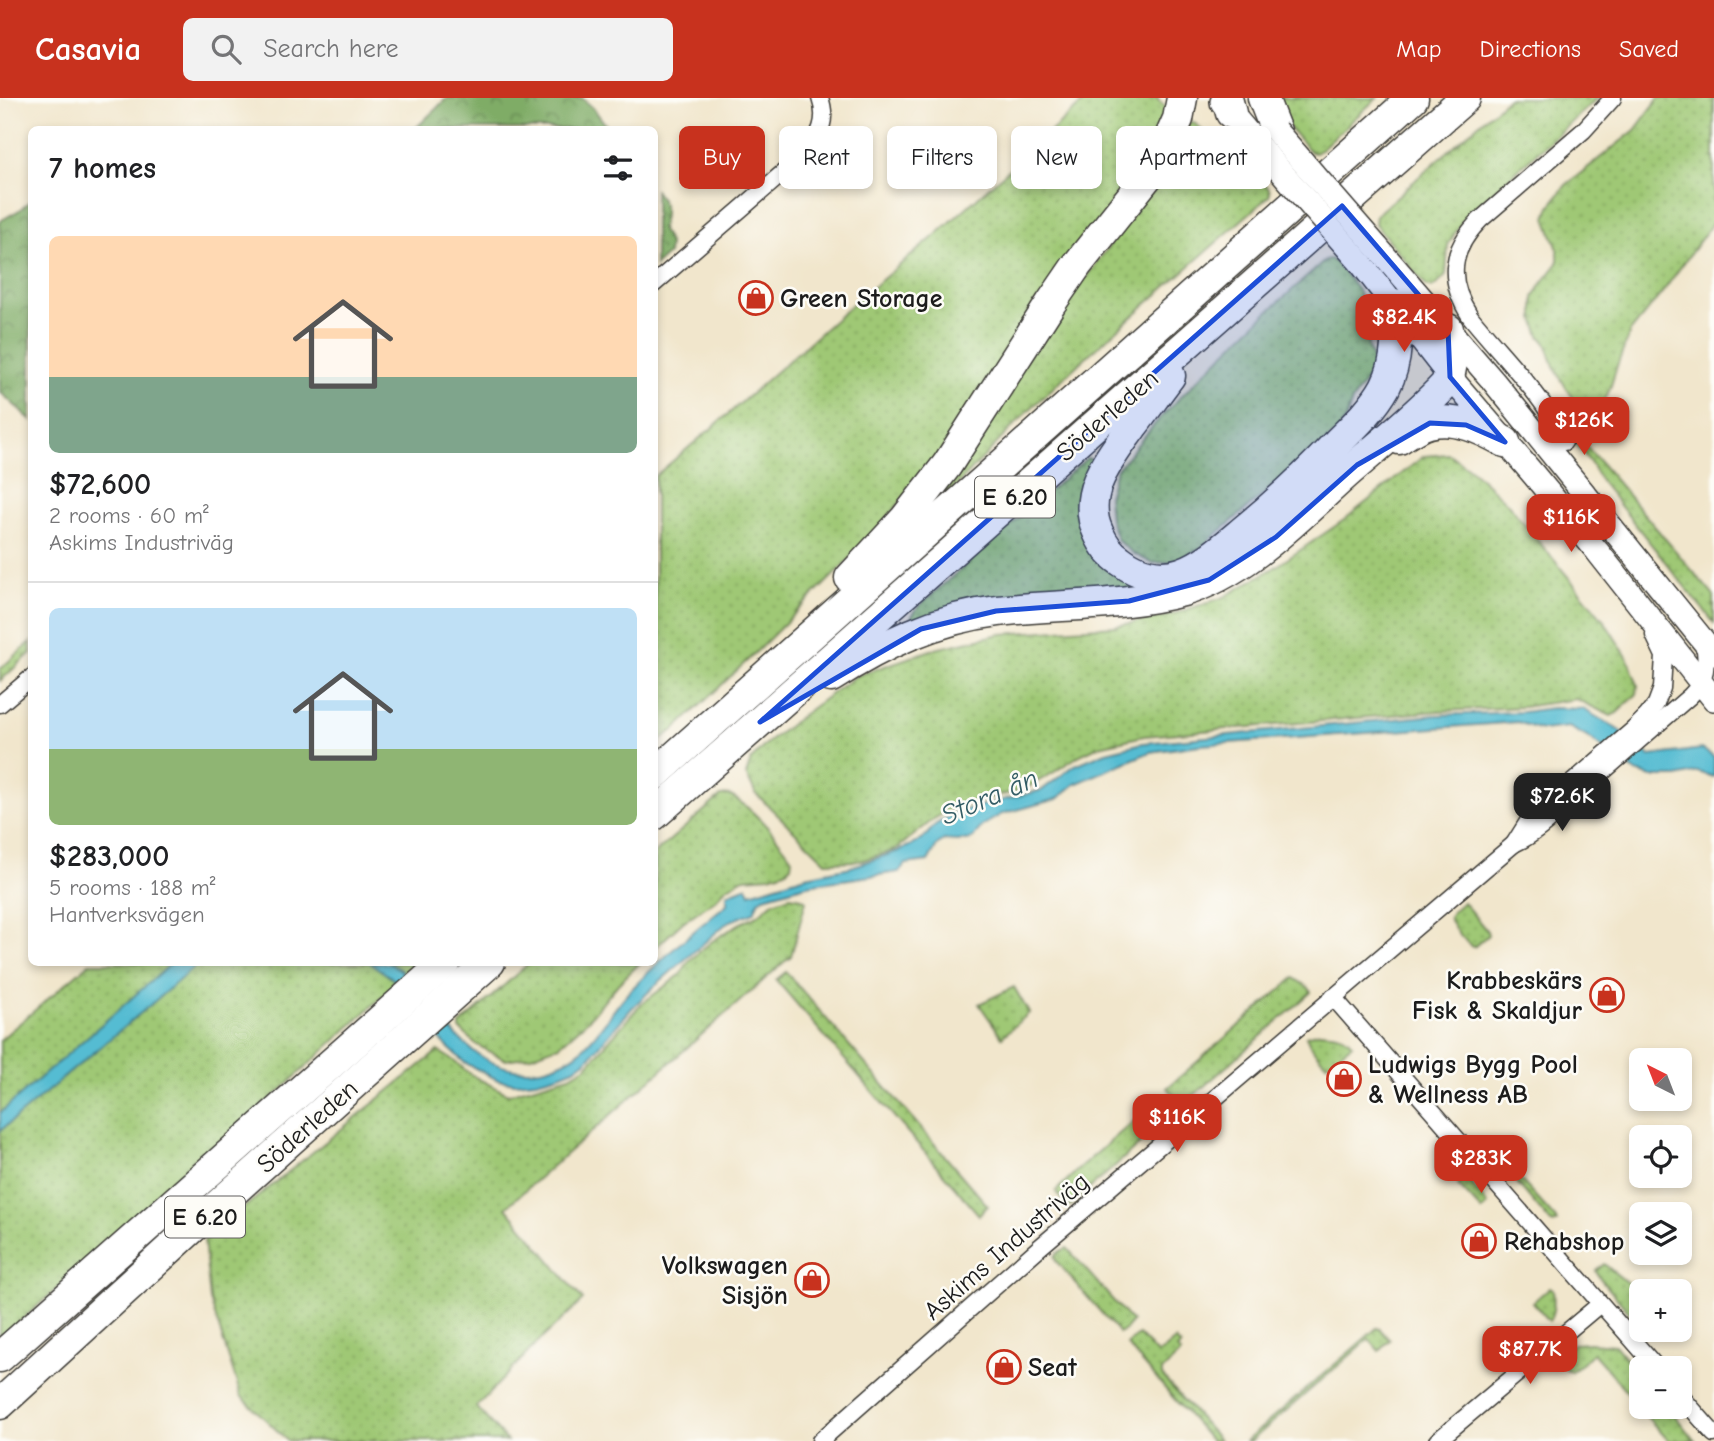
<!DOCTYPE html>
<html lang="en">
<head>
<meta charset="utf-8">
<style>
  :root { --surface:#fff; --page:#f2f2f2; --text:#202124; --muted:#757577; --line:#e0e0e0; --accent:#c8321e }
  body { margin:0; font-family:"Comic Neue",sans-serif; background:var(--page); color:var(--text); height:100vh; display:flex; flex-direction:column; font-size:26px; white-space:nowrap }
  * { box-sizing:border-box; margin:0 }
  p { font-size:23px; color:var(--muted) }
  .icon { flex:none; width:38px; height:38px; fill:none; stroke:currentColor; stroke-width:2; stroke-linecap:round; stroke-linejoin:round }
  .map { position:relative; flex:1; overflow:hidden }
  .drawer { position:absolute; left:28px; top:28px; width:630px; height:840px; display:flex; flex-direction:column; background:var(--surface); border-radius:10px; box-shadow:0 4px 10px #0003 }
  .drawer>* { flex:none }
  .guide { position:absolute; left:679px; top:28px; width:665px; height:63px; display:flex; gap:14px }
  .needle { width:46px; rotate:318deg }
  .fabs { position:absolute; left:1629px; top:950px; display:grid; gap:14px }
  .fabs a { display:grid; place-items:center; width:63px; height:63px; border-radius:10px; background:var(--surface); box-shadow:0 4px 10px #0003; font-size:35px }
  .price { position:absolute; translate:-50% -60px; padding:0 16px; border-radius:14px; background:var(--accent); color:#fff; font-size:23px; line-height:46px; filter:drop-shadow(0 2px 4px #0008) }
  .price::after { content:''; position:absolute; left:50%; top:42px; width:21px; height:16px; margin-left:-10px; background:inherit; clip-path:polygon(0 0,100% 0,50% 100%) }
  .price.current { background:#222; color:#fff }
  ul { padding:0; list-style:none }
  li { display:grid; align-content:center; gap:14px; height:371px; padding:0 21px }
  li+li { border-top:2px solid var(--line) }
  li span { display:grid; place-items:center; height:217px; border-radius:10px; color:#555 }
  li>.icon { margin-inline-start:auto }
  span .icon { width:126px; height:126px; fill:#fffc; stroke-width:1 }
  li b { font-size:30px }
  h2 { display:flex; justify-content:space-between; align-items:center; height:84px; padding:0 21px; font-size:30px }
  .tag { padding:0 24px; border-radius:10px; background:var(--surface); box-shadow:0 4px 10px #0003; font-size:24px; line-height:63px }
  .tag.current { background:var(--accent); color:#fff }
  header { display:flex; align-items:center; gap:42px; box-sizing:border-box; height:98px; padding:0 35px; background:var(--accent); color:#fff }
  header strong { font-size:33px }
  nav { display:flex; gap:38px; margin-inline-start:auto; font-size:24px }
  .search { width:490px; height:63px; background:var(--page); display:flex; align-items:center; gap:18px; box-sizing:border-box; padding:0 24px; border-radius:10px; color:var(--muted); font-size:26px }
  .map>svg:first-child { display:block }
</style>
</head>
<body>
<header>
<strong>Casavia</strong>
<div class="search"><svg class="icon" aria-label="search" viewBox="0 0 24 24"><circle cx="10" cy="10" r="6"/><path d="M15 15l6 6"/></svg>Search here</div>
<nav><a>Map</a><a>Directions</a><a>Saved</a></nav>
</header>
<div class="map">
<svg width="1714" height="1343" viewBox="0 0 1714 1343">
  <defs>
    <pattern id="grass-dots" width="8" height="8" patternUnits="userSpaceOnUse" patternTransform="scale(1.75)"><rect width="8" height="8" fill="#9fc874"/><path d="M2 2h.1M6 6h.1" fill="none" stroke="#88ab64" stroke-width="1.8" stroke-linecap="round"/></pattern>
    <pattern id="forest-crowns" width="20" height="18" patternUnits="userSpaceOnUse" patternTransform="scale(1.75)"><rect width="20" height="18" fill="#7fac66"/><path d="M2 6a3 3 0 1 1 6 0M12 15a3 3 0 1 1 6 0" fill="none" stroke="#678b53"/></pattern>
  </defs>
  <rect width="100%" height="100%" fill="#fdfcf7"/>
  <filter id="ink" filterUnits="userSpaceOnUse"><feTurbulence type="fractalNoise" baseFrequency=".0143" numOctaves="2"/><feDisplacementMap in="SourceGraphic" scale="14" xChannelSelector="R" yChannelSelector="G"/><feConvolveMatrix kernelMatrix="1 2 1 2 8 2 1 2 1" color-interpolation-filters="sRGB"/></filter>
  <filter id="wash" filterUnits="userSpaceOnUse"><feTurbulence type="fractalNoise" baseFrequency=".00686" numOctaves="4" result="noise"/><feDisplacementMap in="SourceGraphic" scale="28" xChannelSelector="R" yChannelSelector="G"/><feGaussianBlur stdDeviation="1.57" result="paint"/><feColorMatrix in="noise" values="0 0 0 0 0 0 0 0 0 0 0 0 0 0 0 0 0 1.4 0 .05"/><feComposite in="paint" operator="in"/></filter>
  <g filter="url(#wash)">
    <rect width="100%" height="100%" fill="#f1e6cc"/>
    <g fill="url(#grass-dots)" stroke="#5e7248" stroke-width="2">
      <path d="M1088,0H1158V2L1167,10L1172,21L971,318L868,443L749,561L672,634H670L655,648V378L726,318L855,204L936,137Z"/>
      <path d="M1272,0H1377L1320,52L1315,55L1311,54L1283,23Z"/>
      <path d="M1508,0H1598L1464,120L1448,147L1446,177L1442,182L1432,190L1426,188L1375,126L1376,117Z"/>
      <path d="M1659,0H1714V123L1662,195L1630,234L1617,268L1610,291L1600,311L1582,313L1565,288L1554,268L1546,245L1540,238L1534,221V199L1543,184L1558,165V152L1546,120L1550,108L1566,87L1635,32Z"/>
      <path d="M1190,23C1199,26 1203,35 1210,41C1219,49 1228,46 1235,52C1248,63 1258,78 1269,91L1270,96L1268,99L1086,259L1027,314L960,384L905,434L1048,230L1145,100L1173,77L1183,62V36Z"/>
      <path d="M1327,161H1331L1341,171L1358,192L1367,222L1368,250L1373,263V271L1352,303L1346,321L1337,334L1198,452L1172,464L1152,465L1134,456L1118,443L1110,421L1108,398L1116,372L1160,320L1206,273L1264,217Z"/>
      <path d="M1576,336L1714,498V525L1602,385L1591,366L1573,341Z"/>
      <path d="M1449,356L1474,374L1507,405L1603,521L1627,559L1638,587L1637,596L1617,615L1611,618L1576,601L1523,609L1439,613L1144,638L1099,648L1080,657L1053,675L1026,690L999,698L957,707L934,721L895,752L860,763L826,764L756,696L746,677L751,662L765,647L805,615L856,578L931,552L1000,536L1115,528L1171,517L1224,499L1277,468L1344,422L1424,358Z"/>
      <path d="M1087,360L1093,362L1089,375L1079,389V427L1089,450L1101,465L1139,490L911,522L912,518L918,509Z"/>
      <path d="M31,544V555L0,583V571Z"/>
      <path d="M729,697C752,709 776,738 792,760L791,768L785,773L770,778L744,780L726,790L715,802L683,824L655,850V755L721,698Z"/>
      <path d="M790,798L802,800L806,803L791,858L506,1109L583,1202L537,1245L476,1309L507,1343H288L241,1298L210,1202L204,1142L438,953L456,964L471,977L508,996L570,978L587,968L640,907L680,877L689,863L711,844L739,826L758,817L773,804Z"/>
      <path d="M1463,804L1487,833L1488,837L1474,849H1472C1466,843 1446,825 1450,817C1452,813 1460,808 1463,804Z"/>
      <path d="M90,865H419L271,1001L0,1241V942Z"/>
      <path d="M529,865V864L640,865L618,886L588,922L560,947L531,958L506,962L477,947L460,931V927Z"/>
      <path d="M786,874L988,1108L979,1117L776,882Z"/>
      <path d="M1294,880L1309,890L1311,894L1309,896L1184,1006L1167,990Z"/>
      <path d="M1014,889L1029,915L1002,939L979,906Z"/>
      <path d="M1320,934C1333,935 1345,935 1352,946L1326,966L1311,949L1306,938Z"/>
      <path d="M1157,1003L1164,1010L1168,1018L1162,1026L1070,1108L1065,1106L1056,1093L1081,1069Z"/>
      <path d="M1508,1069L1510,1070L1556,1121L1557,1124L1554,1126L1551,1125L1506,1072V1070Z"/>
      <path d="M1466,1079L1488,1107L1482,1113L1458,1087Z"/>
      <path d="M1067,1150L1132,1224L1124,1233L1119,1235L1056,1163L1055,1158L1060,1153Z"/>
      <path d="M1604,1166L1641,1196V1229L1599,1179L1596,1173Z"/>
      <path d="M1550,1189L1553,1191C1554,1201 1555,1215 1549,1223L1533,1204Z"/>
      <path d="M1377,1230L1380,1231L1390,1242L1379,1253L1369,1241L1251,1343H1246Z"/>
      <path d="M1139,1237L1156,1255L1161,1254L1175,1242L1181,1248L1177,1251L1181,1255L1162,1273V1278L1220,1343H1211L1127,1247L1135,1239Z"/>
      <path d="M1589,1245L1615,1247L1641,1279L1642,1309H1668L1695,1343H1669L1634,1305L1636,1304L1593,1255L1571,1274C1563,1271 1559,1264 1560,1256L1573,1246Z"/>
    </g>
    <g fill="url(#forest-crowns)" stroke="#4e6441" stroke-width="2">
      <path d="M447,0H582L593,10L609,31H415Z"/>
      <path d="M655,92C666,107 666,114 661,131L669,145L668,156L655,168Z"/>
      <path d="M31,102V322L0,294V123L21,111Z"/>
    </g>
    <g fill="#55bcd2" stroke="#386c77" stroke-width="2">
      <path d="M1552,610L1583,611L1627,637L1650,658L1702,651L1714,659V679L1698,674L1677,679H1652L1636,674L1589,640L1569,629L1541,632L1518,624L1200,647L1150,654L1107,672L1075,686L1057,701L1002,716L982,728L972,741L957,743L944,742L937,747L928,763L906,766L899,774L807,787L764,799L758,804L754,814L728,824L658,885L632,910L588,961L574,971L559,977L536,983L515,985L498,982L465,965L437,939L392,880L370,865C375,865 381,864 386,865C398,867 407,878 415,887C449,929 479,980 541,971C553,969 571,961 580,953C598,937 611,914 627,896C658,863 692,834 727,806V796L747,788L750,795L806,778L851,769L896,754L922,742L935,727L956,714L1042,692L1075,667L1106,654L1143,645L1437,617L1523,614Z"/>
      <path d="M173,864L199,865L148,909L0,1033V1015Z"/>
    </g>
  </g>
  <g filter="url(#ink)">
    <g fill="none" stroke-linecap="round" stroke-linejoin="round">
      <g stroke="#3c3a36" stroke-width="19">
        <g id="street">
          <path d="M654,186L806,55C820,38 828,22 820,0"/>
          <path d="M1564,344C1549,302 1498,254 1470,218C1447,182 1450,152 1480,122L1583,33L1613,0"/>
          <path d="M0,606L32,579"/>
          <path d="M1514,746L1529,722L1634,631L1647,618L1656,606L1662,590L1664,558L1654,537"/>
          <path d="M1333,899L1657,1270"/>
          <path d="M1680,1297L1714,1336"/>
          <path d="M820,1343L1040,1149L1514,746C1532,738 1546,726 1560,712C1570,701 1577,692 1590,685L1690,598C1708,581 1707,566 1704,543"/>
          <path d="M1437,1343L1600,1206"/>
        </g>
      </g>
      <g stroke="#3c3a36" stroke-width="26">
        <g id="secondary">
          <path d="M1222,4L1258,47"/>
          <path d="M1377,149L1494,284L1714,556"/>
          <path d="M1360,164L1450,279L1534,377L1597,453L1714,601"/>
        </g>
      </g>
      <g stroke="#3c3a36" stroke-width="33">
        <g id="highway">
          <path d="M1227,0L1231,15"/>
          <path d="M1263,0L1276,33"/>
          <path d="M1170,278C1157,295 1145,312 1132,329C1110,360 1080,395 1098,434C1103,446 1110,456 1121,463C1138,476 1160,482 1181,475C1204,467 1224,449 1243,433C1276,406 1307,377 1336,346C1353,329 1373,311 1385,289C1399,262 1397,235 1394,206"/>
          <path d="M1399,341C1408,335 1419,328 1429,325C1456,318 1483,332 1505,344"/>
          <path d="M850,480L905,421L947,367L1051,205L1077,167L1159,64L1178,21L1182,0"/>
          <path d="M831,579C883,546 937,520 998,513C1060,506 1122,509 1183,493C1246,475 1298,419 1346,376C1379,347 1415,319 1445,287C1455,269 1453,251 1448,231"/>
          <path d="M654,677L1413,0"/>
          <path d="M654,717L1465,0"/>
          <path d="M0,1259L446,864"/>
          <path d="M0,1306L200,1123L490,864"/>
        </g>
      </g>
      <use href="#street" stroke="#fff" stroke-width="16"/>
      <use href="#secondary" stroke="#fff" stroke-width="23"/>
      <use href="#highway" stroke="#fff" stroke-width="30"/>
      <g stroke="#3c3a36" stroke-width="26" stroke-linecap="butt">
        <g id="secondary-bridge">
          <path d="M1276,33L1377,149"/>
          <path d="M1258,47L1360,164"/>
        </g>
      </g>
      <use href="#secondary-bridge" stroke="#fff" stroke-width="23"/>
    </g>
  </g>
  <path fill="#1d4ed8" fill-opacity="0.2" stroke="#1d4ed8" stroke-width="5" stroke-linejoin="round" d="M1342,108L1448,231L1450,279L1505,344L1466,327L1430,325L1357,367L1276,439L1209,482L1129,503L996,513L921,531L760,624Z"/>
  <defs>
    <g id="shop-ring" transform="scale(1.75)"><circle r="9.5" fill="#fdfcf7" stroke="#c8321e" stroke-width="1.5"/><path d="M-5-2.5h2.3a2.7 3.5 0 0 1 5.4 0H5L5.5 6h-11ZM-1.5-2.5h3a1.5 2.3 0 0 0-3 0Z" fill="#c8321e"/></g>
  </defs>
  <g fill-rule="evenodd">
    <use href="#shop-ring" x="756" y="200"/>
    <use href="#shop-ring" x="1607" y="897"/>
    <use href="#shop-ring" x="1344" y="981"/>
    <use href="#shop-ring" x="1479" y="1143"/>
    <use href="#shop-ring" x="812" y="1182"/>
    <use href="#shop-ring" x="1004" y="1269"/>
  </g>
  <g text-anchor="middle" stroke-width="5" stroke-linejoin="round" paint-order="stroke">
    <g fill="#fdfcf7" stroke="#605f5e" stroke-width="2">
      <rect x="975" y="378.5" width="80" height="41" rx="5"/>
      <rect x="165" y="1098.5" width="80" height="41" rx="5"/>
    </g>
    <g font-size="24" font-weight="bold" fill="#1c1c1c">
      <text x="1015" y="407">E 6.20</text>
      <text x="205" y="1127">E 6.20</text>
    </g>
    <g font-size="26" font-weight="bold" fill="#1c1c1c" stroke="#fdfcf7" text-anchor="start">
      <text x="780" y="209">Green Storage</text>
      <text x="1582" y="891" text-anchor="end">Krabbeskärs<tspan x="1582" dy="30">Fisk &amp; Skaldjur</tspan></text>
      <text x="1368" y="975">Ludwigs Bygg Pool<tspan x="1368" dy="30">&amp; Wellness AB</tspan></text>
      <text x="1504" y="1152">Rehabshop</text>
      <text x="788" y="1176" text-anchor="end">Volkswagen<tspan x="788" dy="30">Sisjön</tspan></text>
      <text x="1028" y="1278">Seat</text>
    </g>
    <g font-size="26" fill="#1c1c1c" stroke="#fdfcf7">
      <text transform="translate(1107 317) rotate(-41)" y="9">Söderleden</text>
      <text transform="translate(307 1028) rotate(-42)" y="9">Söderleden</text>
      <text transform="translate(1006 1148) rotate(-41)" y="9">Askims Industriväg</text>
    </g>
    <g font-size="28" font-style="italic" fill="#335c65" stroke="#fdfcf7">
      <text transform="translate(989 698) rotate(-23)" y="10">Stora ån</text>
    </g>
  </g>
</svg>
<div class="fabs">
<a><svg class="needle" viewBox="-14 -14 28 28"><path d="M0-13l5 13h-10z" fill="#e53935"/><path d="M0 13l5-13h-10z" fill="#757577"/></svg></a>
<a><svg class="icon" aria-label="locate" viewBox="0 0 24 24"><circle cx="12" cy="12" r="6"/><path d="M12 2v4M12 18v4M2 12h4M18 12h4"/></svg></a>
<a><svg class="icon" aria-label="layers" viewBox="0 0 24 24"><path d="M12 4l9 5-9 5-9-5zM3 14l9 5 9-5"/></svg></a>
<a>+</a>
<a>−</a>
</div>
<b class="price" style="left:1404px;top:256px">$82.4K</b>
<b class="price" style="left:1584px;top:359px">$126K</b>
<b class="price" style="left:1571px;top:456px">$116K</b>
<b class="price current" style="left:1562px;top:735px">$72.6K</b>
<b class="price" style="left:1177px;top:1056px">$116K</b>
<b class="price" style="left:1481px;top:1097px">$283K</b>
<b class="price" style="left:1530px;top:1288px">$87.7K</b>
<div class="guide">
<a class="tag current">Buy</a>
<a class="tag">Rent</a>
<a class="tag">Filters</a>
<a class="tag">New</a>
<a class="tag">Apartment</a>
</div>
<section class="drawer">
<h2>7 homes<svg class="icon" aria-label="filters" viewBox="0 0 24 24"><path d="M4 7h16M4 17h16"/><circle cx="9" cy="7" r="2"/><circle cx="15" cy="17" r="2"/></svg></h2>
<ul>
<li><span style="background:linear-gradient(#ffd9b3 65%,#7fa58c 0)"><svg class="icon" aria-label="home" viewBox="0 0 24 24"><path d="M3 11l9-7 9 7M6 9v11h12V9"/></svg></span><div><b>$72,600</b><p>2 rooms · 60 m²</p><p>Askims Industriväg</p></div></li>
<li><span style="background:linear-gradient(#bfe0f5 65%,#8fb573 0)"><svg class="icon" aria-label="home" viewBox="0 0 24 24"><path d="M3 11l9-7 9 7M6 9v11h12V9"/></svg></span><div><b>$283,000</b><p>5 rooms · 188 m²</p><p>Hantverksvägen</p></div></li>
</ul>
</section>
</div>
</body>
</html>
